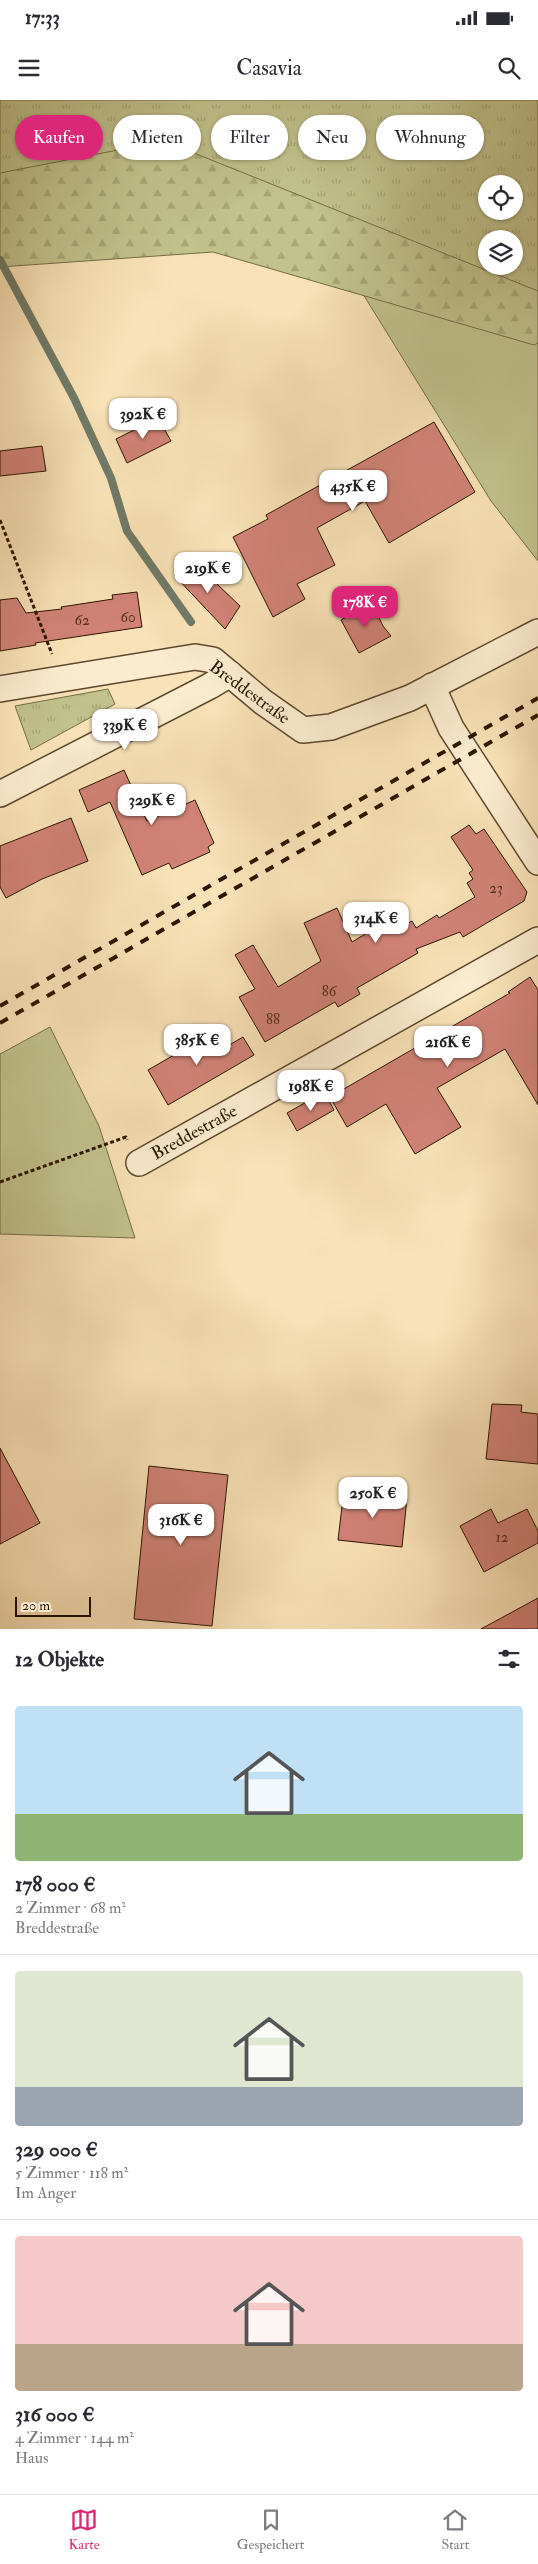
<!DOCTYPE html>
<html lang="de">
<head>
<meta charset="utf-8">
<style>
  :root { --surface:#fff; --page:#f2f2f3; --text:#2b2b33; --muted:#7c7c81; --line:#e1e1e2; --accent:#db2777 }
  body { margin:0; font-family:"IM FELL Double Pica",serif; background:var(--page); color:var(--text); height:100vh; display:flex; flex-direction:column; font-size:19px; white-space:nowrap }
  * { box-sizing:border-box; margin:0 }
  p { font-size:16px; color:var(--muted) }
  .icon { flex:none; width:28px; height:28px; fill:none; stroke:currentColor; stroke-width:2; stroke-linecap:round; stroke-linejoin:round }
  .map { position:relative; height:1529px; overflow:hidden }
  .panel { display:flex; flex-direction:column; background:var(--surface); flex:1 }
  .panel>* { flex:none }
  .top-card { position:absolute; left:15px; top:15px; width:509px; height:45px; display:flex; gap:10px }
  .tools { position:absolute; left:478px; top:75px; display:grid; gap:10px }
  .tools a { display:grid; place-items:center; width:45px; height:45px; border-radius:50%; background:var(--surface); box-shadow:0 1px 4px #0004; font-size:25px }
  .scale { position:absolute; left:15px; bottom:12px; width:76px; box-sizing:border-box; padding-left:5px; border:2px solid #2b1500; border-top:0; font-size:14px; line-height:18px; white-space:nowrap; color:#2b1500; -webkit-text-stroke:4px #fbecd0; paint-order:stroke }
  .price { position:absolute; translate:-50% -42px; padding:0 11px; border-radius:10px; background:#fff; color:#222; font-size:16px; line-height:32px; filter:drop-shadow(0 1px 2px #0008) }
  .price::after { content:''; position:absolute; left:50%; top:30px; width:15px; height:11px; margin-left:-8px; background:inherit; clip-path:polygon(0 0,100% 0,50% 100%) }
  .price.selected { background:var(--accent); color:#fff }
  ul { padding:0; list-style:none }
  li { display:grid; align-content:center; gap:10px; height:265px; padding:0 15px }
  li+li { border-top:1px solid var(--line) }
  li span { display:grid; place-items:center; height:155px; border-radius:5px; color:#555 }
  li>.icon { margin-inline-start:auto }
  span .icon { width:90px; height:90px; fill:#fffc; stroke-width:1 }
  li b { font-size:21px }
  h2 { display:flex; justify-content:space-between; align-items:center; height:60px; padding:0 15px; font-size:21px }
  .chip { padding:0 18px; border-radius:22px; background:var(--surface); box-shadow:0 1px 4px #0004; font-size:18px; line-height:45px }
  .chip.selected { background:var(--accent); color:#fff }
  .status { display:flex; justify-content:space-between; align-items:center; height:35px; padding:0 25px; background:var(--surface); direction:ltr }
  .status svg { height:14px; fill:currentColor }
  header { display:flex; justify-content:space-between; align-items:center; height:65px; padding:0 15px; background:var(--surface); font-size:22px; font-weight:600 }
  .menu { display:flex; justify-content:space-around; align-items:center; height:70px; border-top:1px solid var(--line); background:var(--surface); font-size:14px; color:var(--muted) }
  .menu a { display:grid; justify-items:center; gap:2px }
  .menu .selected { color:var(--accent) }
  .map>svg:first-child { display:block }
</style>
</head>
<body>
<div class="status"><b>17:33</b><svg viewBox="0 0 49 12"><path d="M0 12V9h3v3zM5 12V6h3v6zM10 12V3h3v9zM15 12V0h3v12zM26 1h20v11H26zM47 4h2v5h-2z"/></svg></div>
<header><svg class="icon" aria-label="menu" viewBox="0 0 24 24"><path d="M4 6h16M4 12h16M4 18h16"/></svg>Casavia<svg class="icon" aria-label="search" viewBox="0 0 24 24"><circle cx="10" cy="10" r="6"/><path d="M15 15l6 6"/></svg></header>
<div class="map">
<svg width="538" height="1529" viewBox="0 0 538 1529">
  <defs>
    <pattern id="forest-firs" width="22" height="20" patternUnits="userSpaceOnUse" patternTransform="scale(1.25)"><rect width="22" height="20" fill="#c1c28c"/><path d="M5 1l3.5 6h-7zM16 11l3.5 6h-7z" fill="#a6a677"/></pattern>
    <pattern id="park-tufts" width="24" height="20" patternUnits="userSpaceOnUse" patternTransform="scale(1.25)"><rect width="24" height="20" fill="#c1c28c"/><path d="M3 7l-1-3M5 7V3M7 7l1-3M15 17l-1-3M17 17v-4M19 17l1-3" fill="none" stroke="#a6a677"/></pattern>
  </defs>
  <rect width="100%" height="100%" fill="#f9e2b7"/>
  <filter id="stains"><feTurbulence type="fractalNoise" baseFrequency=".004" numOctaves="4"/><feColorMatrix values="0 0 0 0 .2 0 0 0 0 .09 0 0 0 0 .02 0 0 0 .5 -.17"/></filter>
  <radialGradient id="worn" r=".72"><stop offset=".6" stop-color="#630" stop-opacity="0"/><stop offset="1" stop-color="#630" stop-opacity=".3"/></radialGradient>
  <g fill="#c1c28c" stroke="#766c46">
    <path d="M303,97L538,191V461L491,401Z"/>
    <path d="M50,927L99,1026L135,1138L0,1134V954Z"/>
  </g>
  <path fill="url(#forest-firs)" stroke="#766c46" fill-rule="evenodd" d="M0,0H538V243L534,245L213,152L0,167ZM486,84H514V111H486ZM486,139H514V166H486Z"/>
  <g fill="url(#park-tufts)" stroke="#766c46" fill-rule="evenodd">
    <path d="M0,0H538V191L164,41L0,73ZM486,84H514V111H486ZM486,139H514V166H486Z"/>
    <path d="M108,589L115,604L31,650L15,606Z"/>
  </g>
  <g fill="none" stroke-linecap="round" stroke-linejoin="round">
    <path stroke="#707a68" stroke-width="8" d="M0,160L74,298L111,378L127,431L191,522"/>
  </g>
  <g fill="#d18277" stroke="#2b1500">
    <path d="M158,318L171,341L127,363L116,339Z"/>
    <path d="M434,322L475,392L389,443L365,401L317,428L335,465L297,484L305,499L273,517L233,437L268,419L266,415Z"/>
    <path d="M42,346L46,371L0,376V351Z"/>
    <path d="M193,461L240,506L225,529L174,475Z"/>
    <path d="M137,492L142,527L35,543L36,545L0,551V500L17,498L26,513L62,509L61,507L113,499L112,495Z"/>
    <path d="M372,503L383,526L391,536L359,553L341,520Z"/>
    <path d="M124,670L147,721L195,700L214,743L208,747L210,752L172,769L169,763L142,775L110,702L88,712L79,690Z"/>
    <path d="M71,718L88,761L42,779L6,798L0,787V746Z"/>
    <path d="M469,725L476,734L484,729L527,792L524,801L463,837L460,832L416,849L418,853L357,888L360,894L338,907L335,902L265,942L239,897L255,889L235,855L253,845L278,887L321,861L304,823L337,808L352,842L397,815L403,826L412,821L416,828L437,815L439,818L475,797L467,783L473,779L469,773L473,770L451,737Z"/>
    <path d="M530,877L538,890V1005L505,949L437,988L461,1027L415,1054L386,1004L347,1027L330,997L510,893L508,892Z"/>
    <path d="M214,932L224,948L243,937L254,955L168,1005L148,970Z"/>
    <path d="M324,992L334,1010L297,1031L287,1013Z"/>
    <path d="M492,1304L522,1305L521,1312L538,1314V1364L486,1359Z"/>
    <path d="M0,1348L40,1423L0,1444Z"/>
    <path d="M149,1366L228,1375L212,1526L134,1519Z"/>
    <path d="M344,1390L407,1398L402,1447L338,1440Z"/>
    <path d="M491,1409L498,1423L527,1409L538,1431V1443L484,1472L460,1426Z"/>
    <path d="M538,1498V1529H481Z"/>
  </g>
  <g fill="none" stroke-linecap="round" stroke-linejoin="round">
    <g stroke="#5e482e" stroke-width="28">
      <g id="minor">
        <path d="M432,586L451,628L538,762"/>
        <path d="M0,589L195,557L213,560L263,602L303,630L331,627L410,598L538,532"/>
        <path d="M0,694L210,586L230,574"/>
        <path d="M139,1063L538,840"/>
      </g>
    </g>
    <g stroke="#2b1500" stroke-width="3" stroke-dasharray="4 2.5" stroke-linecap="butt">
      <path d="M0,420L52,554"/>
      <path d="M0,1082L126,1037L127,1040"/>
    </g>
    <use href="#minor" stroke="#fbecd0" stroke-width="25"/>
    <g stroke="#2b1500" stroke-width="4" stroke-dasharray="9 9" stroke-linecap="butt">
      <path d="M0,906L538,598"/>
      <path d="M0,923L538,615"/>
    </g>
  </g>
  <g text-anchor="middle" stroke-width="4.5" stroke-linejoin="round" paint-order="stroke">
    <g font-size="15" fill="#54301e">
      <text x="128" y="522">60</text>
      <text x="82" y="525">62</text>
      <text x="496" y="793">23</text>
      <text x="329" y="896">86</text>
      <text x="273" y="924">88</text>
      <text x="502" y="1442">12</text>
    </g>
    <g font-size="18" fill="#2b1500" stroke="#fbecd0">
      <text transform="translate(250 592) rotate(36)" y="6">Breddestraße</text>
      <text transform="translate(194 1032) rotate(-29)" y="6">Breddestraße</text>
    </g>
  </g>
  <rect width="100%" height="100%" filter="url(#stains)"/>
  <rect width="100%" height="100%" fill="url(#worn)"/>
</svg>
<div class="tools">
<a><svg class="icon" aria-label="locate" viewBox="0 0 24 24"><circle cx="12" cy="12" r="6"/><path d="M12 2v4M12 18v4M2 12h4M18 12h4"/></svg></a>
<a><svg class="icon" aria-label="layers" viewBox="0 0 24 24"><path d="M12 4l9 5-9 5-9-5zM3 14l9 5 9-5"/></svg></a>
</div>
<div class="scale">20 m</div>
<b class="price" style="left:143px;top:340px">392K €</b>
<b class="price" style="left:353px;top:412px">435K €</b>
<b class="price" style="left:208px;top:494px">219K €</b>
<b class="price selected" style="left:365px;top:528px">178K €</b>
<b class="price" style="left:125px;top:651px">339K €</b>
<b class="price" style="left:152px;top:726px">329K €</b>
<b class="price" style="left:376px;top:844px">314K €</b>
<b class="price" style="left:197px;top:966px">385K €</b>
<b class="price" style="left:448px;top:968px">216K €</b>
<b class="price" style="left:311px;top:1012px">198K €</b>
<b class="price" style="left:373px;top:1419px">250K €</b>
<b class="price" style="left:181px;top:1446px">316K €</b>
<div class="top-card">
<a class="chip selected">Kaufen</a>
<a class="chip">Mieten</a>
<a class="chip">Filter</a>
<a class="chip">Neu</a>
<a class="chip">Wohnung</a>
</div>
</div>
<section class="panel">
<h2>12 Objekte<svg class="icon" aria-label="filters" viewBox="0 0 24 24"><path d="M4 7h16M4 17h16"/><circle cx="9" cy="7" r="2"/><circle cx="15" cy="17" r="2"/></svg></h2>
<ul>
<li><span style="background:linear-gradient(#bfe0f5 70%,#8fb573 0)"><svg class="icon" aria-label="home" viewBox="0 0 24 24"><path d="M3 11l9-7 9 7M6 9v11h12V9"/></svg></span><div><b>178 000 €</b><p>2 Zimmer · 68 m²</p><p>Breddestraße</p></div></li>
<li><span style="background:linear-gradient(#dfe7d0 75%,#9aa5b1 0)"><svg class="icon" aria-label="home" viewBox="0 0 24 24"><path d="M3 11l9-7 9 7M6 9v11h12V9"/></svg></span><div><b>329 000 €</b><p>5 Zimmer · 118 m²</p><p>Im Anger</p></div></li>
<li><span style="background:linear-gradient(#f6c9c9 70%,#b9a48a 0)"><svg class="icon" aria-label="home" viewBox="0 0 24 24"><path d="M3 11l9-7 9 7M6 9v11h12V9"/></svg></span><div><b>316 000 €</b><p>4 Zimmer · 144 m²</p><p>Haus</p></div></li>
</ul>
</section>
<nav class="menu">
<a class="selected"><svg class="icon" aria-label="map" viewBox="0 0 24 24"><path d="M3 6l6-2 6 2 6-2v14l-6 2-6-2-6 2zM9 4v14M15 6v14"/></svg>Karte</a>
<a><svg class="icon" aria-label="saved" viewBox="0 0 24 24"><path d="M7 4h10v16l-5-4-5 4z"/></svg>Gespeichert</a>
<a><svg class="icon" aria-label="home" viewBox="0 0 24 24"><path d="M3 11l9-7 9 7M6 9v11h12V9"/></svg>Start</a>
</nav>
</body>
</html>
